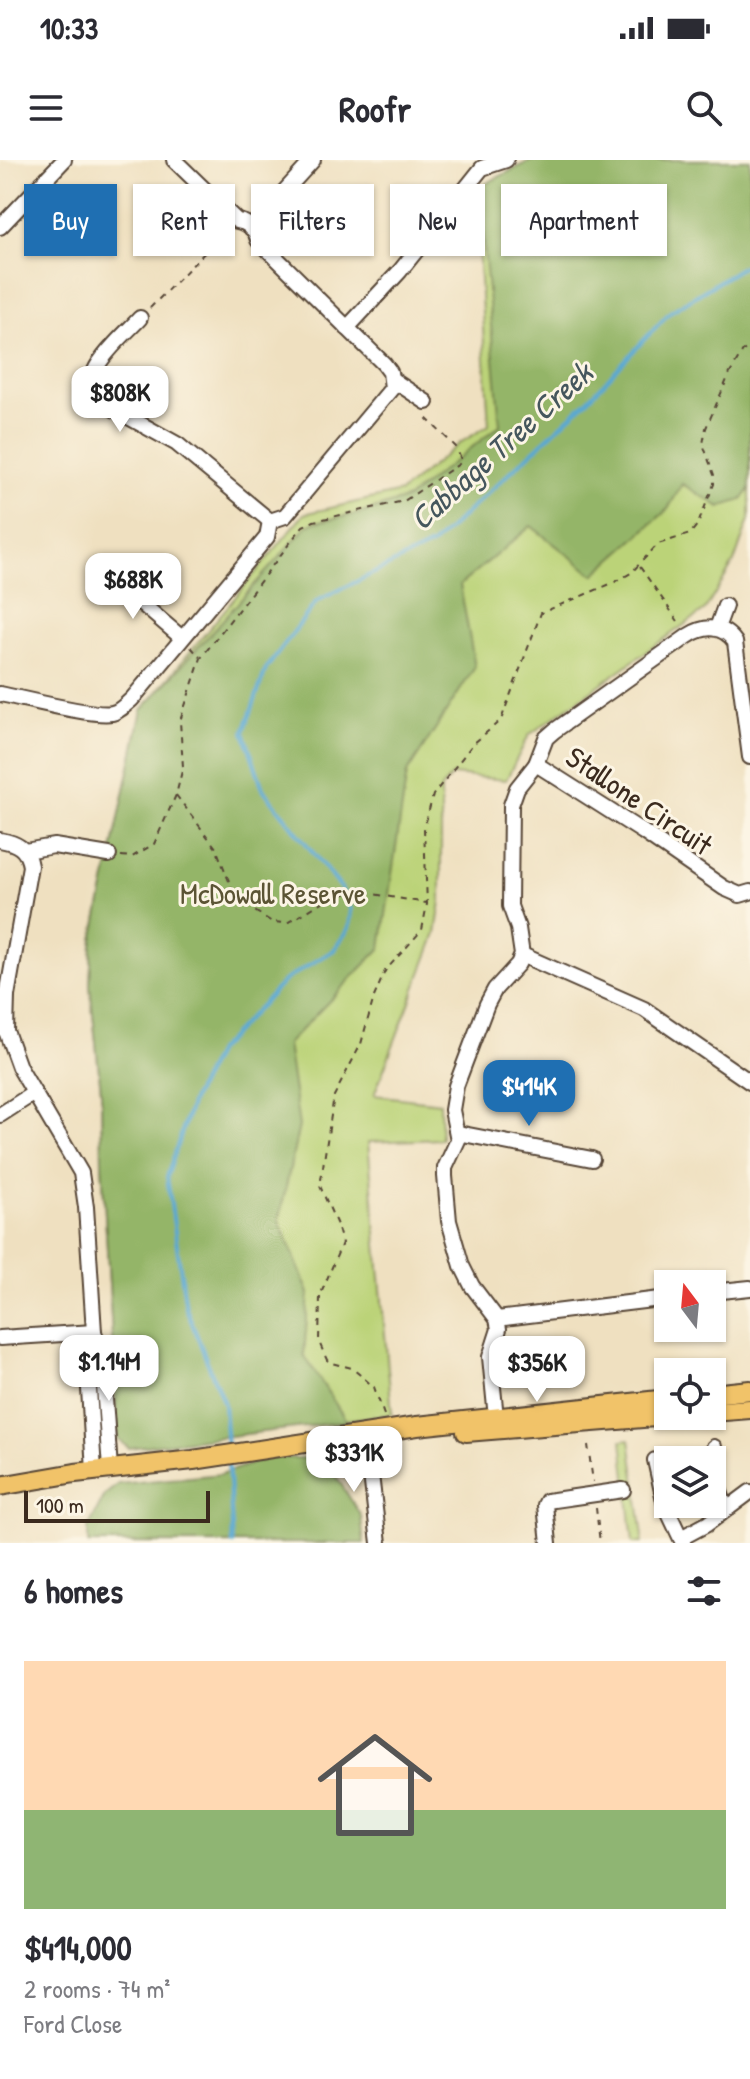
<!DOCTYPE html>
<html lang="en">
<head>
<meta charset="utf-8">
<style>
  :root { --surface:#fff; --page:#f2f2f3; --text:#2b2b33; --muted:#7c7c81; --line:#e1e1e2; --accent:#1f6fb2 }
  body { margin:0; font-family:"Patrick Hand",sans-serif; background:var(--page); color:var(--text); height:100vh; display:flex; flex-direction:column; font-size:30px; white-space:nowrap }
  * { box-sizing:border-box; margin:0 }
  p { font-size:26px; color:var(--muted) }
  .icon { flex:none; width:44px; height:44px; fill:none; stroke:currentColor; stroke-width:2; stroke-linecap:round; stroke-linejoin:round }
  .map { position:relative; height:1383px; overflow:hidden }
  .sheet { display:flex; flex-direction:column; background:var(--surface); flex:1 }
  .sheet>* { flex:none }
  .top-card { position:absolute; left:24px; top:24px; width:702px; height:72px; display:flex; gap:16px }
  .needle { width:52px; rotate:344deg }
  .fabs { position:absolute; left:654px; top:1110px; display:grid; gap:16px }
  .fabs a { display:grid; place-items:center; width:72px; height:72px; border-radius:0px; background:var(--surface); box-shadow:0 2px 6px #0004; font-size:40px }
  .scale { position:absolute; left:24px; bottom:20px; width:186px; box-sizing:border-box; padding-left:8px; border:4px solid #3b2a1e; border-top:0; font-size:22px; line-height:28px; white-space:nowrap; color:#3b2a1e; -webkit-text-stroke:6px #fcf5e5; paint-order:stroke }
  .price { position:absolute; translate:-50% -68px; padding:0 18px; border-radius:16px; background:#fff; color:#222; font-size:26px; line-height:52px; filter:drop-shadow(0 2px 4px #0008) }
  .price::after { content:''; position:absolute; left:50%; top:48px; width:24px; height:18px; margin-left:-12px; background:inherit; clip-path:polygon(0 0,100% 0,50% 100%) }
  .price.on { background:var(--accent); color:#fff }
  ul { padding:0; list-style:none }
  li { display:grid; align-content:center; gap:16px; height:424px; padding:0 24px }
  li+li { border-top:2px solid var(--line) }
  li span { display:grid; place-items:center; height:248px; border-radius:0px; color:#555 }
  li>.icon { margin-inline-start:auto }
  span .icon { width:144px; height:144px; fill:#fffc; stroke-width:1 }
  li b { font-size:34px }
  h2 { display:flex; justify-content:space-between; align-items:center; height:96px; padding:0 24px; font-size:34px }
  .chip { padding:0 28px; border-radius:0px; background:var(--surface); box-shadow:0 2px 6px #0004; font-size:28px; line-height:72px }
  .chip.on { background:var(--accent); color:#fff }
  .status { display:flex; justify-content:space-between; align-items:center; height:56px; padding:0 40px; background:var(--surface); direction:ltr }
  .status svg { height:22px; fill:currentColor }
  header { display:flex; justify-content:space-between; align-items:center; height:104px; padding:0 24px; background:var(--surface); font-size:36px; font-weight:800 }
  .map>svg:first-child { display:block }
</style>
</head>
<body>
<div class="status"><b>10:33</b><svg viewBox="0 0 49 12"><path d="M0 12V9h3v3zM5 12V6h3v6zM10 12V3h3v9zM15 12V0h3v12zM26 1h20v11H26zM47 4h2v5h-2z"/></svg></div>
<header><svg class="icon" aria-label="menu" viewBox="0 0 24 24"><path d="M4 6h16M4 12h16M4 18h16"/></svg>Roofr<svg class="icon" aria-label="search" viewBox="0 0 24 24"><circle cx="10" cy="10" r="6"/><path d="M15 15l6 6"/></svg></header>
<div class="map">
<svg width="750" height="1383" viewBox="0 0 750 1383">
  <rect width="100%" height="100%" fill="#fcf5e5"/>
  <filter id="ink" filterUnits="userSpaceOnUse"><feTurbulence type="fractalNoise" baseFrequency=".0125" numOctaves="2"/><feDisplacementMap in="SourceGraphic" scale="16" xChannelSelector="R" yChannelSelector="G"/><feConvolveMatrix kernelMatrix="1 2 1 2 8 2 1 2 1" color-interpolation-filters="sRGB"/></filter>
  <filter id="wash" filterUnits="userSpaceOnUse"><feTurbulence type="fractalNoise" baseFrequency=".006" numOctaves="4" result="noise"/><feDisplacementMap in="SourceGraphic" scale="32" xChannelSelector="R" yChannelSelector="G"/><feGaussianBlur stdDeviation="1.8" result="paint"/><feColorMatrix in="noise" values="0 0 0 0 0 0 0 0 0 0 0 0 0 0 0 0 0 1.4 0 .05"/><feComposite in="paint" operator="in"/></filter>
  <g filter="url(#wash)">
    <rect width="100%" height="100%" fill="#efe0c0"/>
    <g fill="#bbd378" stroke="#7b7e4b" stroke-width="2">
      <path d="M532,0H750V357L734,402L705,450L529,575L506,620L452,615L441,628V741L436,774L374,935L440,943L441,979L368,982L392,1254L129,1288L118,1280L102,1003L101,931L90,825L92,785L142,550L304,354L401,332L460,283L489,265L475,39L485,24Z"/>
      <path d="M630,1279L643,1377L642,1383H633L622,1280Z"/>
    </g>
    <g fill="#94b568" stroke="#687043" stroke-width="2">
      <path d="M532,0H750V329L742,340L720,347L682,324L668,349L594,415L531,366L460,425L475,507L407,613L381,788L287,884L299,966L279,1060L309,1133L304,1195L347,1262L129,1288L118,1280L102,1003L101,931L90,825L92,785L142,550L307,366L315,362L362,353L408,338L500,265L479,32L485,24Z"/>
      <path d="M269,1298H312L335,1314L361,1356L364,1383H88V1368L105,1335L118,1324L221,1314Z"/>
    </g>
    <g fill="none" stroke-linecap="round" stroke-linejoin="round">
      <g stroke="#58a8d3" stroke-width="4">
        <path d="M227,1289L224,1244L186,1148L167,1017L193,938L217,891L285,820L334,790L349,768L351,750L341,728L263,629L244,572L266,509L317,441L433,384L588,240L670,152L750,102"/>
        <path d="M228,1302L233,1383"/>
      </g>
    </g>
  </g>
  <g filter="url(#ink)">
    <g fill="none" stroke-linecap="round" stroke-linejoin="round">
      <g stroke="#564536" stroke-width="18">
        <g id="minor">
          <path d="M0,67L64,0"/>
          <path d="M251,68L313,0"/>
          <path d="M140,158C123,177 67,221 103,243L177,284L270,361"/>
          <path d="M347,168L400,111L482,8L506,0"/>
          <path d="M393,220L426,242"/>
          <path d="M108,415L182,478"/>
          <path d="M717,468L725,446"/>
          <path d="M0,534C22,538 93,557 112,553C119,552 126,544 132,539L267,377L270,361L285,356L392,228L390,212L384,204L258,80C256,69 247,62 237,61L174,0"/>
          <path d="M750,597L735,482C723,465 705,465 688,476L554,571L546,578L536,604L643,672L724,728L740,735L750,732"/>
          <path d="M0,680C17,683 27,688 30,706L7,836L6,871L19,907L81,1013L86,1047L94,1172L102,1197L110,1309"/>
          <path d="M25,691L54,686L109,695"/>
          <path d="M522,795L644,849L750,922"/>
          <path d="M0,955L34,933"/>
          <path d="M458,973L592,999"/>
          <path d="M712,1132L750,1128"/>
          <path d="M497,1159L668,1138"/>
          <path d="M94,1173L87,1196L94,1311"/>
          <path d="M0,1178L94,1172"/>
          <path d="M497,1268L490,1197L499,1169L497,1159L472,1126L462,1106L449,1061L445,1016V1008L458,980L452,950L456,926L487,844L495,829L518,804L522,795L518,768L510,746L511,645L517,628L536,604"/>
          <path d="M367,1280L379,1383"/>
          <path d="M714,1287L718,1326L726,1349"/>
          <path d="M655,1300L665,1345L683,1383"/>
          <path d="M681,1378L707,1364L750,1332"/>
          <path d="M549,1383L545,1345L547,1341L623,1330"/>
        </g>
      </g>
      <g stroke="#564536" stroke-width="22">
        <g id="major">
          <path d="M712,1234L750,1230"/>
          <path d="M712,1252L750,1249"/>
          <path d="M466,1272L668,1256"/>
          <path d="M0,1326L75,1313L193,1300L417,1266L668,1239"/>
        </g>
      </g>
      <g stroke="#564536" stroke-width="2" stroke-dasharray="6 6" stroke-linecap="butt">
        <path d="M150,148L227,70"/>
        <path d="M640,407L680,464"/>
        <path d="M191,487L200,497"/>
        <path d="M176,635L216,688L236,739L272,762L287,763L326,740L355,731L426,743"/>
        <path d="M121,696L132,697L154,684L176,635L183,607L180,561L201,498L303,366L314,361L404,341L462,302L456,287L427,259L426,255"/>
        <path d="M384,1255L374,1227L352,1208L331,1203L327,1200L319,1182L320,1136L342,1083L337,1065L320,1026L334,936L361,884L374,837L385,811L422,770L427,744L424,669L433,635L473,584L501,560L541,453L615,422L631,413L658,384L690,374L698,364L714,324V315L703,284L706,268L729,215L743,191L750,186"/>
        <path d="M588,1285L593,1322"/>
        <path d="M596,1348L600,1383"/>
      </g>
      <use href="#minor" stroke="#fff" stroke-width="14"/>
      <use href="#major" stroke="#f1c369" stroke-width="18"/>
    </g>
  </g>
  <g text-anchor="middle" stroke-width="6" stroke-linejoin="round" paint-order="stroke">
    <g font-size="30" fill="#3b2a1e" stroke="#fcf5e5">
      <text transform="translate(639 641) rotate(34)" y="10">Stallone Circuit</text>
    </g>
    <g font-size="30" fill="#5b5434" stroke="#fcf5e5">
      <text x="273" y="744">McDowall Reserve</text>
    </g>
    <g font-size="32" font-style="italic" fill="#45565d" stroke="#fcf5e5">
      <text transform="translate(501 286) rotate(-42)" y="11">Cabbage Tree Creek</text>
    </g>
  </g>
</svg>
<div class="fabs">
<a><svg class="needle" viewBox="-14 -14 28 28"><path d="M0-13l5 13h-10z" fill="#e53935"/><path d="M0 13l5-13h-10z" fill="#7c7c81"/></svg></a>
<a><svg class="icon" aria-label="locate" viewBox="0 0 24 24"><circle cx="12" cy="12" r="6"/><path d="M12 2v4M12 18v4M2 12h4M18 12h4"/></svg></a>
<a><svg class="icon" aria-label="layers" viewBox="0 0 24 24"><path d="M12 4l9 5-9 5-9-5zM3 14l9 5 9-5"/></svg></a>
</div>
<div class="scale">100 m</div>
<b class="price" style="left:120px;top:274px">$808K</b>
<b class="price" style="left:133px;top:461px">$688K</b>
<b class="price on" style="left:529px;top:968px">$414K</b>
<b class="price" style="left:109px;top:1243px">$1.14M</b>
<b class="price" style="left:537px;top:1244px">$356K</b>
<b class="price" style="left:354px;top:1334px">$331K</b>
<div class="top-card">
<a class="chip on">Buy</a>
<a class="chip">Rent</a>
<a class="chip">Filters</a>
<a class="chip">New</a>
<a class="chip">Apartment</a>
</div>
</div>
<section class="sheet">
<h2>6 homes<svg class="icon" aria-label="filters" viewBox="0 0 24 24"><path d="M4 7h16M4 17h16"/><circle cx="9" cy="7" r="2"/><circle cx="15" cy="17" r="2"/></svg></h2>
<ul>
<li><span style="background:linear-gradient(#ffd9b3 60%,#8fb573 0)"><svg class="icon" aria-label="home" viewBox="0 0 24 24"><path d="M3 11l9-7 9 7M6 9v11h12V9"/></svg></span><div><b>$414,000</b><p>2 rooms · 74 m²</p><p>Ford Close</p></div></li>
</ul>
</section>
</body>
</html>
